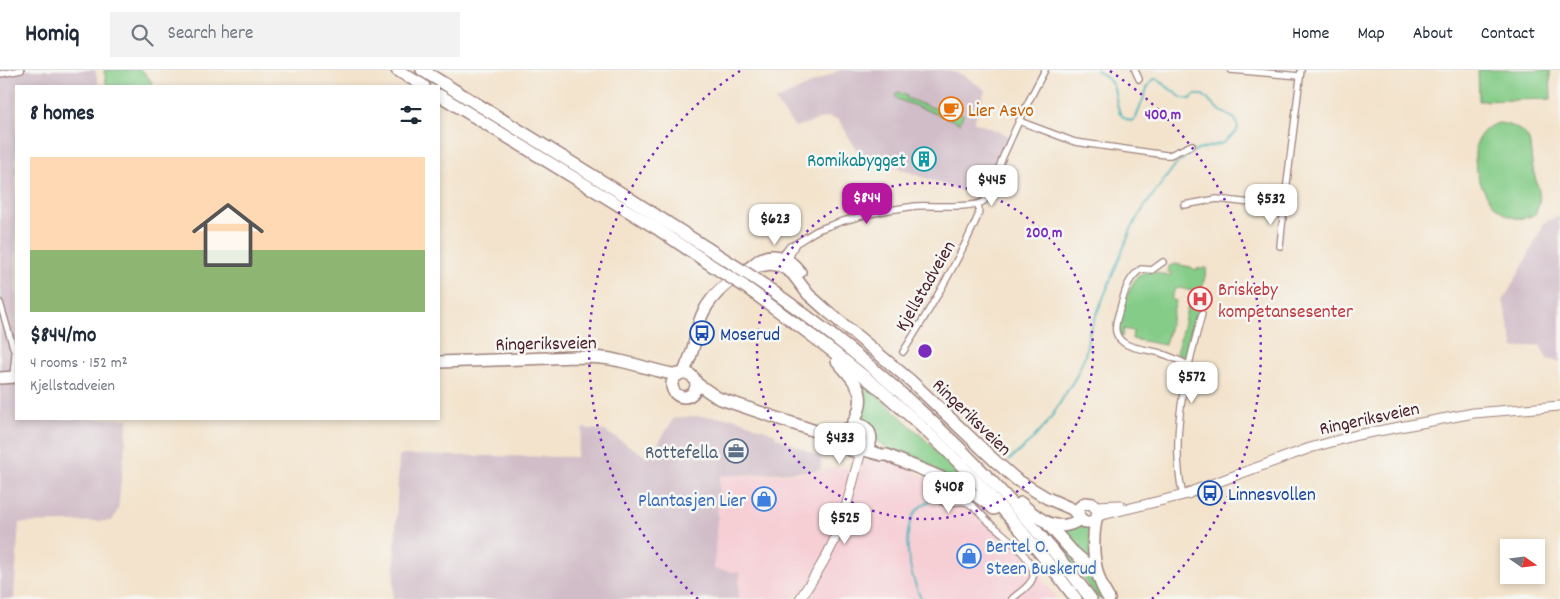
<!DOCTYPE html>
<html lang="en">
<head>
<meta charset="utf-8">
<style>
  :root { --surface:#fff; --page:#f2f2f3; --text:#1f2937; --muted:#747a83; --line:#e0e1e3; --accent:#b5179e }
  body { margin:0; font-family:Dekko,sans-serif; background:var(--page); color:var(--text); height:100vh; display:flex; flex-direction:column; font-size:19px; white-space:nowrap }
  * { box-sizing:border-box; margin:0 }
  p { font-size:16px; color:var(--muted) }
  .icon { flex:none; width:28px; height:28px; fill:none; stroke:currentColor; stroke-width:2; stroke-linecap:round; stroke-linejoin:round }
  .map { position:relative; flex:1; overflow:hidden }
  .details { position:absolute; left:15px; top:15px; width:425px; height:335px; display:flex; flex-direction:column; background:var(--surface); border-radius:0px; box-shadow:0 2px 8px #0003 }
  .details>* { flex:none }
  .needle { width:32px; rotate:104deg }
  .buttons { position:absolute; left:1500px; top:469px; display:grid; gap:10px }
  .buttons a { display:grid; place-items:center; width:45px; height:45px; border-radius:0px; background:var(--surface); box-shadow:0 2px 8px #0003; font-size:25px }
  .price { position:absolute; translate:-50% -42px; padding:0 11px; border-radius:10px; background:#fff; color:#222; font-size:16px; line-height:32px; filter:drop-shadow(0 1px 2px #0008) }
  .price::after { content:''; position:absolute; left:50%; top:30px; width:15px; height:11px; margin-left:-8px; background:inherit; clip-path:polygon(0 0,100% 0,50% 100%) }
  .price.current { background:var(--accent); color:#fff }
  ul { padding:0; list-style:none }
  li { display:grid; align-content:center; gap:10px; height:265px; padding:0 15px }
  li span { display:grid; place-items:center; height:155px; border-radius:0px; color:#555 }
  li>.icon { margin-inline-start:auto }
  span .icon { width:90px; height:90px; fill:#fffc; stroke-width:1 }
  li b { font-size:21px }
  h2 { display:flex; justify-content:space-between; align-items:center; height:60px; padding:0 15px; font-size:21px }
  header { display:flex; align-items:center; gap:30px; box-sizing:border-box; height:70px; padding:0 25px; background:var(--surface); border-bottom:1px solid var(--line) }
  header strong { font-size:24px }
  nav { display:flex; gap:28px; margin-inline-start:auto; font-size:18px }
  .search { width:350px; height:45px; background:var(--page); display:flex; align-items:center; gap:12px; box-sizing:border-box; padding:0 18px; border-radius:0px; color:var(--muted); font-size:19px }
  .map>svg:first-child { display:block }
</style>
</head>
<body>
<header>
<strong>Homiq</strong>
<div class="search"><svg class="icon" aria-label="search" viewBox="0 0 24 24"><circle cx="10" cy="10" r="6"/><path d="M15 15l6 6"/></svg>Search here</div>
<nav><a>Home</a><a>Map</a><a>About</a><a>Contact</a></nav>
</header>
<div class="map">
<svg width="1560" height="529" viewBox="0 0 1560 529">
  <rect width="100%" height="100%" fill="#f6f6f2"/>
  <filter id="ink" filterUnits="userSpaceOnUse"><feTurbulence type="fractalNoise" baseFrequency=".02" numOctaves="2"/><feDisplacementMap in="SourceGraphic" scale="10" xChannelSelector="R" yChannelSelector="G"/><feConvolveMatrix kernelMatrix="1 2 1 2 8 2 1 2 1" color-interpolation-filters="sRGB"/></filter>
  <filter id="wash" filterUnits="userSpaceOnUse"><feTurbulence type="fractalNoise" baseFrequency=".0096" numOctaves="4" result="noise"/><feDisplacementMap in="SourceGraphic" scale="20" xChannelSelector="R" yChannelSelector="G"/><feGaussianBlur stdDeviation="1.12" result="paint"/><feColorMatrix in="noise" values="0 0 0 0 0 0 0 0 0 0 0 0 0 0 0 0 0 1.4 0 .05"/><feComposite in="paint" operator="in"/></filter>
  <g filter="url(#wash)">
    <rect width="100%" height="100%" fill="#f3e3cc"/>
    <path fill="#f6cfd5" d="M868,386L888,390L974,429L1008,462L1057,529H810L798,522L793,529H738L739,503L714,499L720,406L815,403L838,396L858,401Z"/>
    <g fill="#d1bdc8">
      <path d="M0,0H95L99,16H16V349H128L118,439L112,451L19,453L14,529H0Z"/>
      <path d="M840,0H948L965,6L985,20L974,52L1010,66L991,122L982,127H977L859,84L839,50L828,47L795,57L775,31Z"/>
      <path d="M1560,145V292L1547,289L1540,275L1514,278L1503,231L1526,190L1544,153Z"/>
      <path d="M695,346L735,348L775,364L776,367L821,387V400L813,401L720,406L714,499L740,503L738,529H393L399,385L576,387L583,358L605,361L649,388L674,348Z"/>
    </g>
    <g fill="#84cc87" stroke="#677659">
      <path d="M104,0H142L152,12L151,16H107Z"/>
      <path d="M1478,0H1550L1551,29L1479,31Z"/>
      <path d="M898,22L907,26L906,28L947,43L946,45L948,46L962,43L963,45L960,53L897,29L895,26Z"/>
      <path d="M1499,53C1511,55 1523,59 1529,70C1531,79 1531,89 1533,98C1536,116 1545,125 1535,144C1491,171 1446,65 1499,53Z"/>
      <path d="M1175,194L1191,197L1195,200L1199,198H1207L1202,219L1198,218L1197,222L1179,218L1175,219L1171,229L1176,231L1165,275L1132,269L1133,261L1124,259L1122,267L1119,264V258C1123,244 1129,203 1147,202C1154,201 1163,205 1170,206L1171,203L1168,202L1169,196Z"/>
      <path d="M1188,235L1196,239L1201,236L1189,285L1182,288L1178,285L1177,282Z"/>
      <path d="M863,312L928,372L976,420L895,383L877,371L874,363L862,351L861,348L859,315Z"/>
      <path d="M1036,450L1087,496L1106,529H1099Z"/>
      <path d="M1080,455L1090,456L1092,494L1057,459Z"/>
    </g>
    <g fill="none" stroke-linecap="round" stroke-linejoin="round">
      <g stroke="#40b1b7" stroke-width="2">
        <path d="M1009,390L1029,373L1049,351L1077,305L1085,285L1089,263L1132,157L1145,136L1176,94L1194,81L1223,73L1236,62L1238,57L1235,49L1219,40L1203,25H1194L1191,29L1182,28L1157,9H1154L1148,16L1136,48L1131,51C1113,46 1119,27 1112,14C1109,8 1102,5 1097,0"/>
        <path d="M944,425L954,420"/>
        <path d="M921,529C909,502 894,446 930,431"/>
      </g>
    </g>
  </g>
  <g filter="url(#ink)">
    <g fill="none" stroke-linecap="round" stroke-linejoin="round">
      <g stroke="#9e817c" stroke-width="8">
        <g id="street">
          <path d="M1135,0L1139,9"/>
          <path d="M1231,0L1300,6"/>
          <path d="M0,4L21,0"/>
          <path d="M1019,51L1075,72L1166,85H1170L1192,75"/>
          <path d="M1184,135L1217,129L1284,137L1301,0"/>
          <path d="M1280,176L1284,137"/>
          <path d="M781,187L790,176C798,174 810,163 820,159C851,147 883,140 916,136C931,135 975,139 984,131C992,123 998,101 1002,89C1015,59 1029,29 1045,0"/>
          <path d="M788,191L795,175"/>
          <path d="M1163,192L1152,200L1141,199C1128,208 1125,221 1121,235C1119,244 1114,253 1116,262C1121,281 1149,278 1163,284C1172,287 1180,291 1189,295"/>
          <path d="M0,233L16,287"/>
          <path d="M903,282C931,238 957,194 978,146L979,140L978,135"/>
          <path d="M13,307L15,285"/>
          <path d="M938,407C936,415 932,422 939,429C947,438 958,428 968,433C977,438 983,447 991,454C1003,464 1036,489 1033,507C1031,516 1018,523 1012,529"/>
          <path d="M1183,426C1169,366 1186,302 1202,244"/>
        </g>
      </g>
      <g stroke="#9e817c" stroke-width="11">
        <path id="secondary" d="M800,529C814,507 829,485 838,461C848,435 853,408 861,382"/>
      </g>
      <g stroke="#9e817c" stroke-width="11">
        <g id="primary">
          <path d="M1096,436L1120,435"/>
          <path d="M1098,446L1188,424L1193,421L1310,378L1357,365L1474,343L1560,336"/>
        </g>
      </g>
      <g stroke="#9e817c" stroke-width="14">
        <g id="highway">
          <path d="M397,0L424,16"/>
          <path d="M422,0L621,123L732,194"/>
          <path d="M439,25L656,158L720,201"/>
          <path d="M749,198L770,194L781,196L792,203L808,224L826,240L911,311L994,390L1017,410L1047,428L1072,439L1084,452H1092L1098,446V441L1093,434L1085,433L1080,437L1078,444"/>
          <path d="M754,208C884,297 997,404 1091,529"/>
          <path d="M744,216C791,250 838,284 883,322C954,383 1020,454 1076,529"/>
          <path d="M837,291C857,314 870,325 852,355"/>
          <path d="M439,292L576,287C591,287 605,287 620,291C640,295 658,302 678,305"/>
          <path d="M684,303C686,295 691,287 693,278C697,266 697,253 704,241C714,222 730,211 748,199C755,194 761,186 771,186C783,185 793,193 800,202"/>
          <circle cx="684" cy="315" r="12"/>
          <path d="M0,308L16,307"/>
          <path d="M696,313L718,328L821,363L843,372"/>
          <path d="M823,363C829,362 836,363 842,361C851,359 858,349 867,359C878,372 863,386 850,380C843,375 841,368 845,361"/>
          <path d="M864,380L882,385H887C923,401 964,413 994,439"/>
          <path d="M1021,433C1038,449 1058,465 1080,449"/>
          <path d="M1096,449C1091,477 1093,504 1109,529"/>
          <path d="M1047,453L1072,481L1097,503"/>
        </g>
      </g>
      <use href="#street" stroke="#fff" stroke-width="5.5"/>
      <use href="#secondary" stroke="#fff" stroke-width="9"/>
      <use href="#primary" stroke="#fff" stroke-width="9"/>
      <use href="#highway" stroke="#fff" stroke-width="11"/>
      <g stroke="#9e817c" stroke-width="14" stroke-linecap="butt">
        <g id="highway-bridge">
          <path d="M732,194L754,208"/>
          <path d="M720,201L744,216"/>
        </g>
      </g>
      <use href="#highway-bridge" stroke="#fff" stroke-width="11"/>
    </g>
  </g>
  <g fill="none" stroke="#7b2cbf" stroke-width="2.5" stroke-dasharray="2.5 5">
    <circle cx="925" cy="281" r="168"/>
    <path d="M698 529A336 336 0 0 1 740 1M1110 1A336 336 0 0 1 1152 529"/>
  </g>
  <defs>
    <g id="cafe-ring" transform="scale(1.25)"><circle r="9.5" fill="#f6f6f2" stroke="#e8710a" stroke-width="1.5"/><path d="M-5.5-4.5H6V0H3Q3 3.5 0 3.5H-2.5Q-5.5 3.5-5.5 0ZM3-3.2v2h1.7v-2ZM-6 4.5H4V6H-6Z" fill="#e8710a"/></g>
    <g id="building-ring" transform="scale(1.25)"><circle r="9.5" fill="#f6f6f2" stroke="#0f9aa8" stroke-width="1.5"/><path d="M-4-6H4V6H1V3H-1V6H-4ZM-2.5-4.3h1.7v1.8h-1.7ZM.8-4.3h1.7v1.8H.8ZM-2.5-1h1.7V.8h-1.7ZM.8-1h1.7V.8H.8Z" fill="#0f9aa8"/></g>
    <g id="hospital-ring" transform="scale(1.25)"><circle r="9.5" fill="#f6f6f2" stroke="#e0444e" stroke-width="1.5"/><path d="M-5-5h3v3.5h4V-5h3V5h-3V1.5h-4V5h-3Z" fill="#e0444e"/></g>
    <g id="bus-ring" transform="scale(1.25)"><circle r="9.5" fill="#f6f6f2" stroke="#1a4fb4" stroke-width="1.5"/><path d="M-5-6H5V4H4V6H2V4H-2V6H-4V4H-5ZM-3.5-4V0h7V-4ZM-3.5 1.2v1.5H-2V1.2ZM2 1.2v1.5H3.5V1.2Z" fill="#1a4fb4"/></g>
    <g id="office-ring" transform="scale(1.25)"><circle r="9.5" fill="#f6f6f2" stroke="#5c6f8a" stroke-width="1.5"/><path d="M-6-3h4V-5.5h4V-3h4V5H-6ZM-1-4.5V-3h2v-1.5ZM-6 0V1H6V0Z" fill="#5c6f8a"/></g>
    <g id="shop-ring" transform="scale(1.25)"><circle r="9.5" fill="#f6f6f2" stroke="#3f7fe0" stroke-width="1.5"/><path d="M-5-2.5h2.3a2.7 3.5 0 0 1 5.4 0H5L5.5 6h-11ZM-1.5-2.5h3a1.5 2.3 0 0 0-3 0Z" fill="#3f7fe0"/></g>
  </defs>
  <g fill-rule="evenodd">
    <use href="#cafe-ring" x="951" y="39"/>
    <use href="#building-ring" x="924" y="89"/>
    <use href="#hospital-ring" x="1200" y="229"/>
    <use href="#bus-ring" x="702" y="263"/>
    <use href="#office-ring" x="736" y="381"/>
    <use href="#bus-ring" x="1210" y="423"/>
    <use href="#shop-ring" x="764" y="429"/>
    <use href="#shop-ring" x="969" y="486"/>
  </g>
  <g text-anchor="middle" stroke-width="5" stroke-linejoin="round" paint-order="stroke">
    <g font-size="19" fill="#c56008" stroke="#f6f6f2" text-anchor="start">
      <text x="968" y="46">Lier Asvo</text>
    </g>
    <g font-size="19" fill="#0d838f" stroke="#f6f6f2" text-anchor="end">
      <text x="906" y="96">Romikabygget</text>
    </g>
    <g font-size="19" fill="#4a1f2b" stroke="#f6f6f2">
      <text transform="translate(924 215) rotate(-60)" y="7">Kjellstadveien</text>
      <text transform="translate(546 272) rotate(-1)" y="7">Ringeriksveien</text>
      <text transform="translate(973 346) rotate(44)" y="7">Ringeriksveien</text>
      <text transform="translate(1369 347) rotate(-12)" y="7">Ringeriksveien</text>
    </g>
    <g font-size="19" fill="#be3a42" stroke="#f6f6f2" text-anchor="start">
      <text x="1218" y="225">Briskeby<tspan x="1218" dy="22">kompetansesenter</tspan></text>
    </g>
    <g font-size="19" fill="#164399" stroke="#f6f6f2" text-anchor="start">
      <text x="720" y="270">Moserud</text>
      <text x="1228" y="430">Linnesvollen</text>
    </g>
    <g font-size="19" fill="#4e5e75" stroke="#f6f6f2" text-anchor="end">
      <text x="718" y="388">Rottefella</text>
    </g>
    <g font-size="19" fill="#366cbe" stroke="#f6f6f2" text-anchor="end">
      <text x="746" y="436">Plantasjen Lier</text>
      <text x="986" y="482" text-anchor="start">Bertel O.<tspan x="986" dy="22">Steen Buskerud</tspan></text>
    </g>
  </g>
  <circle cx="925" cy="281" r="8" fill="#7b2cbf" stroke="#f6f6f2" stroke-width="2.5"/>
  <g font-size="15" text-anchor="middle" font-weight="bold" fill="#7b2cbf" stroke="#f6f6f2" stroke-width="5" stroke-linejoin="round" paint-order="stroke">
    <text x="1163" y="49">400 m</text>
    <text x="1044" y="167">200 m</text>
  </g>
</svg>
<div class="buttons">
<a><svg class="needle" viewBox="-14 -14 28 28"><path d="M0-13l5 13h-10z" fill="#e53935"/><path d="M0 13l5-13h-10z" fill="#747a83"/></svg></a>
</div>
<b class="price" style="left:992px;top:137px">$445</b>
<b class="price current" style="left:867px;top:155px">$844</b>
<b class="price" style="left:1271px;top:156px">$532</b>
<b class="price" style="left:775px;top:176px">$623</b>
<b class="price" style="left:1192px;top:334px">$572</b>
<b class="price" style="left:840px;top:395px">$433</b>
<b class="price" style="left:949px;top:444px">$408</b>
<b class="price" style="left:845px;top:475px">$525</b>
<section class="details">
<h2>8 homes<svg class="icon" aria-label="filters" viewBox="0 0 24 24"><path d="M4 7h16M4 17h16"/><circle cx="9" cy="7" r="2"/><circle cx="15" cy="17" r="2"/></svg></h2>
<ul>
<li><span style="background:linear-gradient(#ffd9b3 60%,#8fb573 0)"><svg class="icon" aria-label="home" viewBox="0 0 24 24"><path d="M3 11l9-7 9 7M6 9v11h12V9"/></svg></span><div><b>$844/mo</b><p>4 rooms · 152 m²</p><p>Kjellstadveien</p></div></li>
</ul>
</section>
</div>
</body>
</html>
